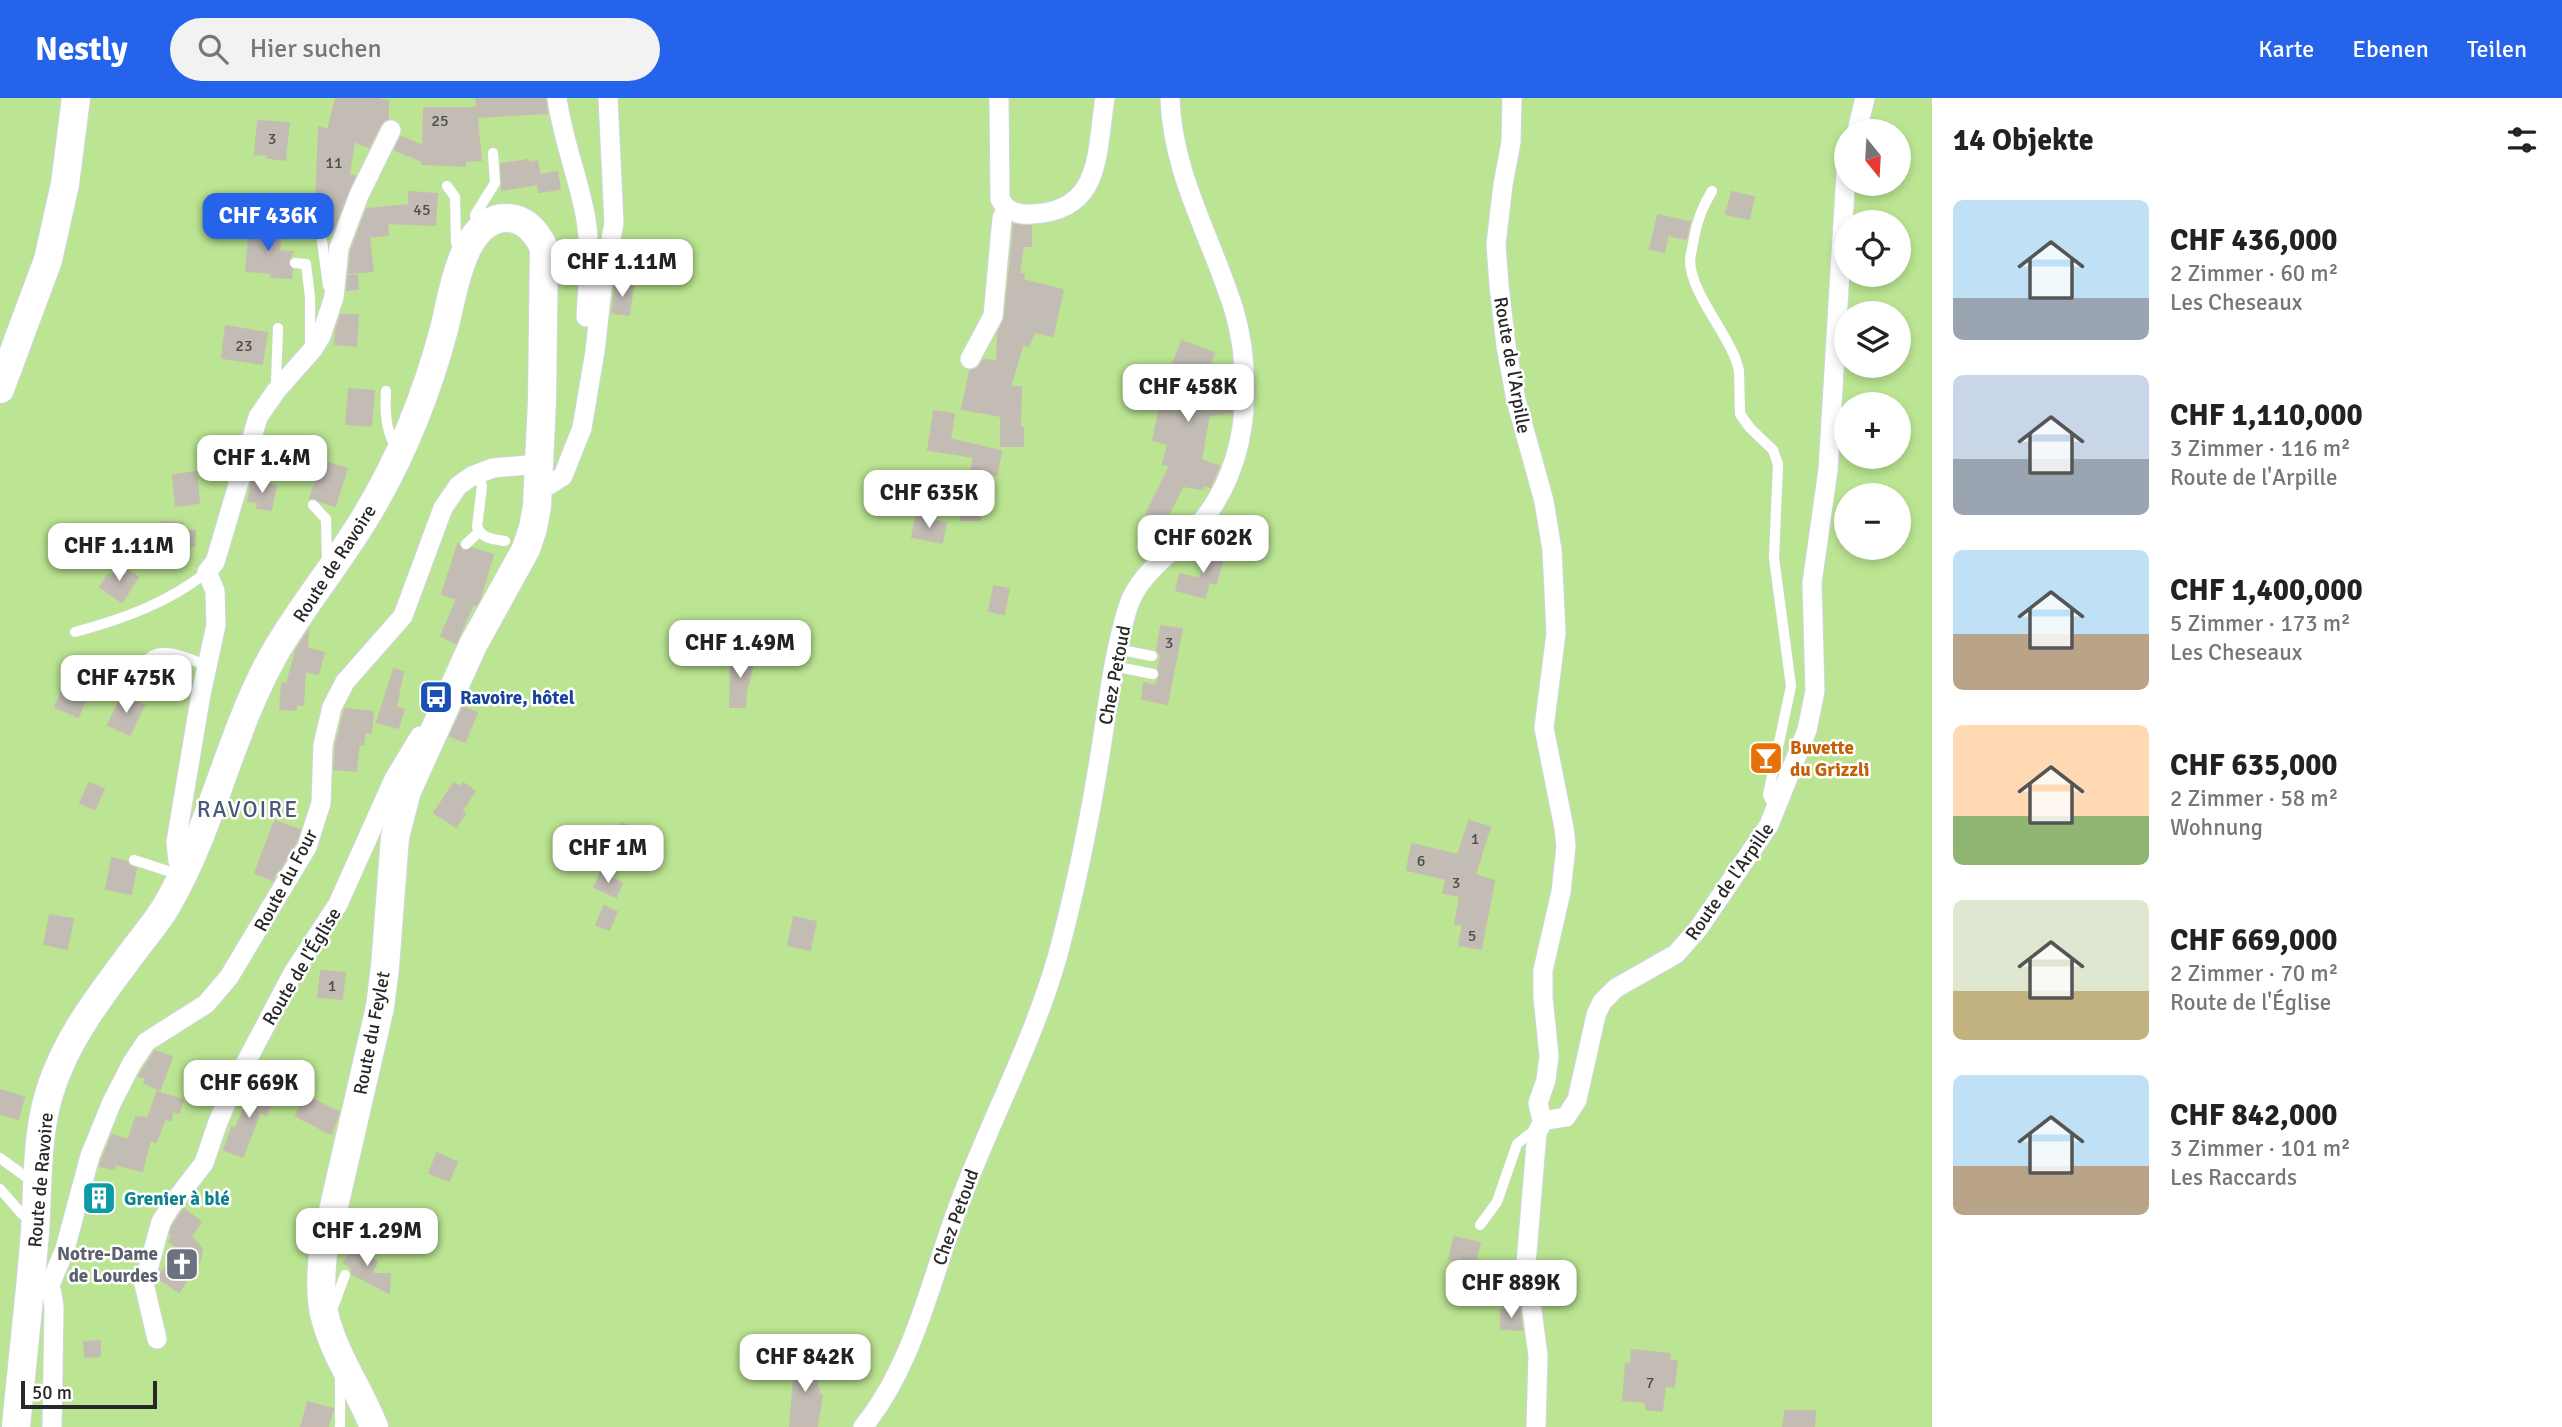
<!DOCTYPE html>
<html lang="de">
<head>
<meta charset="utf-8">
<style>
  :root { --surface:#fff; --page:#f2f2f2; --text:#222; --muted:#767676; --accent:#2563eb }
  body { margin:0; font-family:Signika,sans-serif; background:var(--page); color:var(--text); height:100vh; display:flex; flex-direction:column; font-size:26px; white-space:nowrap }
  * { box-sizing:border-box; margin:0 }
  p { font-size:23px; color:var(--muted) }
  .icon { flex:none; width:38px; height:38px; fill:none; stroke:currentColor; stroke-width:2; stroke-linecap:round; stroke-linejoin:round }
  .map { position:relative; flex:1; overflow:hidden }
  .panel { display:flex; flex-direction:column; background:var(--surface); width:630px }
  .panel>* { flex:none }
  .needle { width:46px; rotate:162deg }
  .controls { position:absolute; left:1834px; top:21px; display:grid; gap:14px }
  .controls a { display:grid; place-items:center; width:77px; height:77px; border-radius:50%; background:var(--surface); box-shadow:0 4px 10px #0003; font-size:35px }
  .scale { position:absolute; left:21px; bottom:18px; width:136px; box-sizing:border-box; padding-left:7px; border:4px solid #282828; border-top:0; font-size:19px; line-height:24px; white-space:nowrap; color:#282828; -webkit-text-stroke:5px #fff; paint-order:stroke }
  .price { position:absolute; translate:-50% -60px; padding:0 16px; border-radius:14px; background:#fff; color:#222; font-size:23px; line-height:46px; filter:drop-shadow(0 2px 4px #0008) }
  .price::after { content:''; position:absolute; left:50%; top:42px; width:21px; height:16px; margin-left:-10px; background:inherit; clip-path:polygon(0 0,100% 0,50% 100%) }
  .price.active { background:var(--accent); color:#fff }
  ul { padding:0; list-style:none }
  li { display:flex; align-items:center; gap:21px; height:175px; padding:0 21px }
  li span { display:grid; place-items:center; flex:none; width:196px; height:140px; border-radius:10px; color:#555 }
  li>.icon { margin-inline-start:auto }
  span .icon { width:84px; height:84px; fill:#fffc; stroke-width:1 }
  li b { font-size:30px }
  h2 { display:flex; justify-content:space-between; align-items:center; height:84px; padding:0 21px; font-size:30px }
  header { display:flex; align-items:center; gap:42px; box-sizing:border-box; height:98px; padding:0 35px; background:var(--accent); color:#fff }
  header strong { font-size:33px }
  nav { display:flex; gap:38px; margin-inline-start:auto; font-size:24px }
  .search { width:490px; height:63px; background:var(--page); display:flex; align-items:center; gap:18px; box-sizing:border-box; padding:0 24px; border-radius:38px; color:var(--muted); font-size:26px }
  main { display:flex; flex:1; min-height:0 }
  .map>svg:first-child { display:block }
</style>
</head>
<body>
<header>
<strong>Nestly</strong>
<div class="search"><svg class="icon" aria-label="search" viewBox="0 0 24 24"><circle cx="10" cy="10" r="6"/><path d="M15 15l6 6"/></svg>Hier suchen</div>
<nav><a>Karte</a><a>Ebenen</a><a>Teilen</a></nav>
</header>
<main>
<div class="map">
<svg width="1932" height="1329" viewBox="0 0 1932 1329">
  <rect width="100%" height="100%" fill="#ebe0d8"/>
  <path fill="#bbe592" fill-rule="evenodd" d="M0,0H1932V1329H0ZM1846,33H1899V86H1846ZM1846,124H1899V177H1846ZM1846,215H1899V268H1846ZM1846,306H1899V359H1846ZM1846,397H1899V450H1846Z"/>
  <g fill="#c2bcb4" stroke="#c6bcb2" stroke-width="2">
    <path d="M336,0H372L388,3V21L380,27L369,49L354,43L349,77L355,78L333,131L325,108L316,107L319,29L328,32Z"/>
    <path d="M476,0H545L547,15L478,19Z"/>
    <path d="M424,10H476L481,62L465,63V68L422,66V63L395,52L401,39L423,48Z"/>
    <path d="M258,23L289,25L285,62L267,60L268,57L255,56Z"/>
    <path d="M528,62V65L537,63L540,77L557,74L560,91L539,94L538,86L502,92L501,66Z"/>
    <path d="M409,94L437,96L435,127L387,125L388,137L369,139L373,173L349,175L351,153L367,111L409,107Z"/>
    <path d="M1732,94L1754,99L1749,121L1726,116Z"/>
    <path d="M1658,117L1690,124L1686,141L1668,137L1664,154L1650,151Z"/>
    <path d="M1014,127L1031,128V148H1023L1019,176H1024L1023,182L1063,192L1053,238L1035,234L1028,248L1023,246L1010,289H1021L1020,330H1023V348H1001V318L962,311L970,273L977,271L984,262L997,263L998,235L1005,219Z"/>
    <path d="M250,129L281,131L279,153L293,154L288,164L292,171L291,180L271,179L272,175L246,173Z"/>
    <path d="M357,177L358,191L347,192L348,178Z"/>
    <path d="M616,185L633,187L629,217L612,215Z"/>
    <path d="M341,217H358L356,248L335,246L336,233Z"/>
    <path d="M226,228L267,235L262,266L222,260Z"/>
    <path d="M1182,243L1214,255L1208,272L1232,273V292H1229L1232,310L1231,314L1209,317L1201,362L1219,368L1210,389L1203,387L1202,391L1183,388L1164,425L1146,416L1170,368L1163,366L1168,346L1153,342L1165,285Z"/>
    <path d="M349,291L374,293L371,328L346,326Z"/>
    <path d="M934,313L954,316L950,341L1001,353L997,377L971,372L974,359L928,352Z"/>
    <path d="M322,363L347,371L335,408L310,400Z"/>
    <path d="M196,374L199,405L176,408L173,377Z"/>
    <path d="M252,382L276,388L271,412L257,410L258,405L248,403Z"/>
    <path d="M962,401L981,402L980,422H961Z"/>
    <path d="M916,419L946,425L942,445L912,439Z"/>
    <path d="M161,424L182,425L181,433H195L194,448H187L186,452L159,451Z"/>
    <path d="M458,446L463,453L472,450L493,457L479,503L476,507L473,506L456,545L441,538L457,501L442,496Z"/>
    <path d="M1209,449L1225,453L1216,486L1209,484L1205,500L1176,492L1180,476L1200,481Z"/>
    <path d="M119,467L138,479L122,504L100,489L108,477L112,479Z"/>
    <path d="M994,488L1009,491L1004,516L989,513Z"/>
    <path d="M1161,528L1182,531L1167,606L1142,601L1144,585L1155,588L1160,578L1158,571L1161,558L1157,552Z"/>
    <path d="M308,534L307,550L324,555L318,576L305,573L303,607H296V612L280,611L282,585L287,586L296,552Z"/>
    <path d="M731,556L754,562L746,594L745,609H730Z"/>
    <path d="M394,571L403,574L396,609L404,612L398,630L377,624Z"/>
    <path d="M68,579L91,589L78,619L55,609Z"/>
    <path d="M122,597L144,607L130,637L108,627Z"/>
    <path d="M463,609L477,615L465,644L450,638Z"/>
    <path d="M345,611L373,614L371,635L365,634L363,647L359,646L356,673L334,671L336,646Z"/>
    <path d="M89,685L104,691L95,711L80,705Z"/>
    <path d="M454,685L460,689L463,685L475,693L461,714L465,716L456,729L434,715Z"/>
    <path d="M275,723L300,732L296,744L278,774L276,773L273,782L255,775Z"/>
    <path d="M1469,723L1490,729L1475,777L1494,783L1481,851L1459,847L1463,827L1455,826L1460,798L1443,795L1446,781L1407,772L1412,746L1458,757Z"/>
    <path d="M622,725L647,737L641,750L616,739Z"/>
    <path d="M112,760L127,764L129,767L136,771L131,796L106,791Z"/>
    <path d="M601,775L622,785L616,799L594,789Z"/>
    <path d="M604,808L617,814L609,832L596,827Z"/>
    <path d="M50,817L73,821L67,851L44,846Z"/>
    <path d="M794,819L816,824L810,852L788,847Z"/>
    <path d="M321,873L345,875L342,901L318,899Z"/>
    <path d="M155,953L172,959L160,992L144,985L146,980L139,978Z"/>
    <path d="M256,985L276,995L266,1017L260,1014L243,1059L224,1052L232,1029L235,1031Z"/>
    <path d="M0,992L24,999L18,1021L0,1016Z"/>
    <path d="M157,994L183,1002L179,1015L173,1013L171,1022L165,1021L156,1044L150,1042L142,1073L115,1066L114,1071L100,1068L112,1037L128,1042L136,1019L148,1020Z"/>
    <path d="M305,998L339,1014L331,1036L296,1018Z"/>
    <path d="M437,1055L457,1064L449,1083L429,1075Z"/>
    <path d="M184,1111L201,1124L191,1138L202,1151L200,1162L179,1194L158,1180L178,1150L169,1144L173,1138L170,1136L172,1129Z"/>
    <path d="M1454,1139L1480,1145L1474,1167L1449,1161Z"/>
    <path d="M355,1145L371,1154L368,1159L377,1164L371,1176H390L389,1195L352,1176V1169L344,1165Z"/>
    <path d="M1501,1212H1520L1522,1232L1501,1231Z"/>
    <path d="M100,1243V1258L85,1259L84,1244Z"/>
    <path d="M1632,1252L1670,1256L1669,1262L1677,1263L1674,1289L1665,1288L1662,1313L1646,1311V1304L1623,1302L1626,1266L1631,1267Z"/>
    <path d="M791,1262L819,1265L817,1291H819V1296L822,1297L817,1329H790L794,1279H790Z"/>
    <path d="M308,1304L333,1311L328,1329H301Z"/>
    <path d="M1785,1313H1815L1814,1329H1783Z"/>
  </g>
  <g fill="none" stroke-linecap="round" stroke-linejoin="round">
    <g stroke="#ced5e2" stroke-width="11">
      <g id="lane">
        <path d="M447,88L455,99L456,145L463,151"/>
        <path d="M1712,93C1702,109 1697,122 1694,140C1693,147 1691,154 1690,162C1690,193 1725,232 1736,262L1739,273L1740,316L1750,330L1773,352L1778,366L1774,460L1791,588L1768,697L1775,712"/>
        <path d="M477,128L475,117L495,85L493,55"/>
        <path d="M322,143L328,188"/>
        <path d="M295,165L306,166L310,199V249"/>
        <path d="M278,230L276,284L279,288"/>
        <path d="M386,293C385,310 385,336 397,349"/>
        <path d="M477,375L482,388L477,429C483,441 492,441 505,443"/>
        <path d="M224,376L239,383"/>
        <path d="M313,407L326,421L327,463"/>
        <path d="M466,446L479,434"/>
        <path d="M75,534C123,521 168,505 207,474"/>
        <path d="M1117,551L1152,558"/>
        <path d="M1113,568L1153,576"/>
        <path d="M134,593C137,584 140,574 144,566C157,544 190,561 207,568"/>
        <path d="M134,762L180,777"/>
        <path d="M0,1060L33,1084"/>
        <path d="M0,1091L22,1116L32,1121"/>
        <path d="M1480,1127L1497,1104L1517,1046L1528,1037L1537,1035"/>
        <path d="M332,1212L345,1177"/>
        <path d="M340,1277V1329"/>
      </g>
    </g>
    <g stroke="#ced5e2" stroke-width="21">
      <g id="street">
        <path d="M557,0C562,38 576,73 584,111C592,147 588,183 586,219"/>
        <path d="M999,0L1000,101C1007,114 1018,117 1032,116C1103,113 1096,54 1105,0"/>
        <path d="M1512,0L1511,44L1503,87L1496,146L1499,187L1506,248L1516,302L1544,403L1552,452L1556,535L1544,630L1564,730L1566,748L1561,794L1543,872V899L1549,958L1546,982L1538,1005L1541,1018L1548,1022L1566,1019L1577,1002L1596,917L1602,904L1616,890L1676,856L1698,831L1769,727L1807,632L1815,593L1812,485L1828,372L1846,75"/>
        <path d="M1857,33L1865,0"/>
        <path d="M970,261L993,218L1002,120L1007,111"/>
        <path d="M538,389L549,387L563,378L582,330L595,253L602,191L614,125L608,0"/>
        <path d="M186,770L178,763L176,744L201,596L216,527L215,493L207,474L215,464L219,451L258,319L276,293L313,251L321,238L334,199L339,150L359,97L391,32"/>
        <path d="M49,1189L65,1151L90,1058L112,1004L132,965L146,944L206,906L229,879L307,749L321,705L323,647L332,609L345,584L403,518L443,410L458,388L472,378L493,370L538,366"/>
        <path d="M49,1189L52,1195L54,1210L52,1329"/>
        <path d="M157,1241L144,1186L161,1124L171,1108L204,1065L218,1024L234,987L293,875L338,806L394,681L420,638"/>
        <path d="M863,1329C911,1270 929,1190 954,1120C985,1032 1031,950 1057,860C1075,794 1089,725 1100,657C1108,607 1113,557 1128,509C1138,477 1169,457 1192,434C1224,402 1241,356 1244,311C1246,279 1243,242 1234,212C1212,141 1172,75 1170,0"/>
        <path d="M1536,1329L1538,1258L1526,1166L1537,1035L1544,1021"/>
      </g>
    </g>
    <g stroke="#ced5e2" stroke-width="30">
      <g id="secondary">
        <path d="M0,291L48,162L65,86L76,0"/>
        <path d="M16,1329C22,1264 30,1199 35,1134C38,1089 36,1040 49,996C66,939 104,893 138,847C148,834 159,821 167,807C214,726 230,632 277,551C303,507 336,467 363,423C400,363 426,299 444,231C453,197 462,118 508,120C526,121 537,135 544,150L542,303L537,408L533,430L526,451L473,547L407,693L395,739L385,869L380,909L323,1156C321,1175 320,1196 324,1215C333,1255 359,1291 374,1329"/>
      </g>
    </g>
    <use href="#lane" stroke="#fff" stroke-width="10"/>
    <use href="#street" stroke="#fff" stroke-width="19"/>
    <use href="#secondary" stroke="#fff" stroke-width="28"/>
  </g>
  <defs>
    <g id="bus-square" transform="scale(1.75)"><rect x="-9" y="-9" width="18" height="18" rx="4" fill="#1a4fb4" stroke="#fff"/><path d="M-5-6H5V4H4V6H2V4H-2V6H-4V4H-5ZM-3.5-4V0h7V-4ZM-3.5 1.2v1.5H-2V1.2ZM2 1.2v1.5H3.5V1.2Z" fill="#fff"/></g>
    <g id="bar-square" transform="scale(1.75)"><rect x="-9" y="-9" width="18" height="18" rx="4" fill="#e8710a" stroke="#fff"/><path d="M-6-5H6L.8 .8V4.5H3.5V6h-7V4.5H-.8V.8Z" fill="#fff"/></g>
    <g id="building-square" transform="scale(1.75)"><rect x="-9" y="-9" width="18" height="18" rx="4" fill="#0f9aa8" stroke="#fff"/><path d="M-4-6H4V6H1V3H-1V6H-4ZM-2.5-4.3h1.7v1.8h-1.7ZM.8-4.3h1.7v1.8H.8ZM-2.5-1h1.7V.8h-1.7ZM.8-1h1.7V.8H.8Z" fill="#fff"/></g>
    <g id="church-square" transform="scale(1.75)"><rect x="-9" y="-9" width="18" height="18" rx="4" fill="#6b7280" stroke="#fff"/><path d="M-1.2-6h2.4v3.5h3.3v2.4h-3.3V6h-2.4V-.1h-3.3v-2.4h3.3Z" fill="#fff"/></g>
  </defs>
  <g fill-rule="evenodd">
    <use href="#bus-square" x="436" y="599"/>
    <use href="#bar-square" x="1766" y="660"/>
    <use href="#building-square" x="99" y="1100"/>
    <use href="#church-square" x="182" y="1166"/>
  </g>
  <g text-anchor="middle" stroke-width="5" stroke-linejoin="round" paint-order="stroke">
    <g font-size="16" fill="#4e4d4b">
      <text x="440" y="28">25</text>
      <text x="272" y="46">3</text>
      <text x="334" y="70">11</text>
      <text x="422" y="117">45</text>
      <text x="244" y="253">23</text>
      <text x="1169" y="550">3</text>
      <text x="1475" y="746">1</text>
      <text x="1421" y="768">6</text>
      <text x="1456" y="790">3</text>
      <text x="1472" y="843">5</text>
      <text x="332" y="893">1</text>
      <text x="1650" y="1290">7</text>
    </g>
    <g font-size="19" fill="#282828" stroke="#fff">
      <text transform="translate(1513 267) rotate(80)" y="7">Route de l'Arpille</text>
      <text transform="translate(334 465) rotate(-57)" y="7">Route de Ravoire</text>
      <text transform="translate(1114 577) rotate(-79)" y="7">Chez Petoud</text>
      <text transform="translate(285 782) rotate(-62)" y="7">Route du Four</text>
      <text transform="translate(1729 783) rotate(-55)" y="7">Route de l'Arpille</text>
      <text transform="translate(301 868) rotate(-59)" y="7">Route de l'Église</text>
      <text transform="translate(371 935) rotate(-79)" y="7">Route du Feylet</text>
      <text transform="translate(40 1082) rotate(-85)" y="7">Route de Ravoire</text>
      <text transform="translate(955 1119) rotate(-70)" y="7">Chez Petoud</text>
    </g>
    <g font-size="19" font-weight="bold" fill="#164399" stroke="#fff" text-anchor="start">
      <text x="460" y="606">Ravoire, hôtel</text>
    </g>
    <g font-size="19" font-weight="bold" fill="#c56008" stroke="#fff" text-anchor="start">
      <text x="1790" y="656">Buvette<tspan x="1790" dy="22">du Grizzli</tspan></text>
    </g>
    <g font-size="19" font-weight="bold" fill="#0d838f" stroke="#fff" text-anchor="start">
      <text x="124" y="1107">Grenier à blé</text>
    </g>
    <g font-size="19" font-weight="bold" fill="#5b616d" stroke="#fff" text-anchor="end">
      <text x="158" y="1162">Notre-Dame<tspan x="158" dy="22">de Lourdes</tspan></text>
    </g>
    <g font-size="23" letter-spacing="2" fill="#47587a" stroke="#fff">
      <text x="248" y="719">RAVOIRE</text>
    </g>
  </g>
</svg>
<div class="controls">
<a><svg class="needle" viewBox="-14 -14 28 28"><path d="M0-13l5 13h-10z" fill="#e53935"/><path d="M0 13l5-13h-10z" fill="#767676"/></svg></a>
<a><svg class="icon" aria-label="locate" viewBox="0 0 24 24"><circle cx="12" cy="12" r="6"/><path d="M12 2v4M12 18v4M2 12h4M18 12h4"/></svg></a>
<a><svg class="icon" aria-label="layers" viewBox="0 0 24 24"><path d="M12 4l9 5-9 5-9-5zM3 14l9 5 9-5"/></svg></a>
<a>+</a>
<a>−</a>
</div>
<div class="scale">50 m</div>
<b class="price active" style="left:268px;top:155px">CHF 436K</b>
<b class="price" style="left:622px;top:201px">CHF 1.11M</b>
<b class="price" style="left:1188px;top:326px">CHF 458K</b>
<b class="price" style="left:262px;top:397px">CHF 1.4M</b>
<b class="price" style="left:929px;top:432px">CHF 635K</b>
<b class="price" style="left:1203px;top:477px">CHF 602K</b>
<b class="price" style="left:119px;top:485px">CHF 1.11M</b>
<b class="price" style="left:740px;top:582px">CHF 1.49M</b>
<b class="price" style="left:126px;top:617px">CHF 475K</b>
<b class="price" style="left:608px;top:787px">CHF 1M</b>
<b class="price" style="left:249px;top:1022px">CHF 669K</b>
<b class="price" style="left:367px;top:1170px">CHF 1.29M</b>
<b class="price" style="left:1511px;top:1222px">CHF 889K</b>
<b class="price" style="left:805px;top:1296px">CHF 842K</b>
</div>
<section class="panel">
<h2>14 Objekte<svg class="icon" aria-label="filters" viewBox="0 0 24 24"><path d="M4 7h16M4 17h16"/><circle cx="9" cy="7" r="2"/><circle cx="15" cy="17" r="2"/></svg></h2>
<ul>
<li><span style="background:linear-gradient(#bfe0f5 70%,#9aa5b1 0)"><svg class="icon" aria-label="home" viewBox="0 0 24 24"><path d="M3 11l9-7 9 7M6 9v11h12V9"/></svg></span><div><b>CHF 436,000</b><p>2 Zimmer · 60 m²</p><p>Les Cheseaux</p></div></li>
<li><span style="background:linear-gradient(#c9d6e8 60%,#9aa5b1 0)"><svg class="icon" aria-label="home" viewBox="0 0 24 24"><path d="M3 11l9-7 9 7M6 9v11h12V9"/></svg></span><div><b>CHF 1,110,000</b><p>3 Zimmer · 116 m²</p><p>Route de l'Arpille</p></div></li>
<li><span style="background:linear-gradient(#bfe0f5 60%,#b9a48a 0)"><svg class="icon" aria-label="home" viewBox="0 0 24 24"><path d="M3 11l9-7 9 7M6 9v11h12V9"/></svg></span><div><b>CHF 1,400,000</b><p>5 Zimmer · 173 m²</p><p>Les Cheseaux</p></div></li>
<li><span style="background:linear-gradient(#ffd9b3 65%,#8fb573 0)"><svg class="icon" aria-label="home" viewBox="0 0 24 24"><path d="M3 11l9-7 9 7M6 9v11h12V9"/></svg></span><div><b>CHF 635,000</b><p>2 Zimmer · 58 m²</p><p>Wohnung</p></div></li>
<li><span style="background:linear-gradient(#dfe7d0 65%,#c2b280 0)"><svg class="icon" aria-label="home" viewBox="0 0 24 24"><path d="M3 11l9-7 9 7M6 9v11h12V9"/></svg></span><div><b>CHF 669,000</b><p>2 Zimmer · 70 m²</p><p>Route de l'Église</p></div></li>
<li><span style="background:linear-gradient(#bfe0f5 65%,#b9a48a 0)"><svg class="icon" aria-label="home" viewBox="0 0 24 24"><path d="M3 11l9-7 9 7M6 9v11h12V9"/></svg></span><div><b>CHF 842,000</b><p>3 Zimmer · 101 m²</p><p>Les Raccards</p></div></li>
</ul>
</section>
</main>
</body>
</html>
